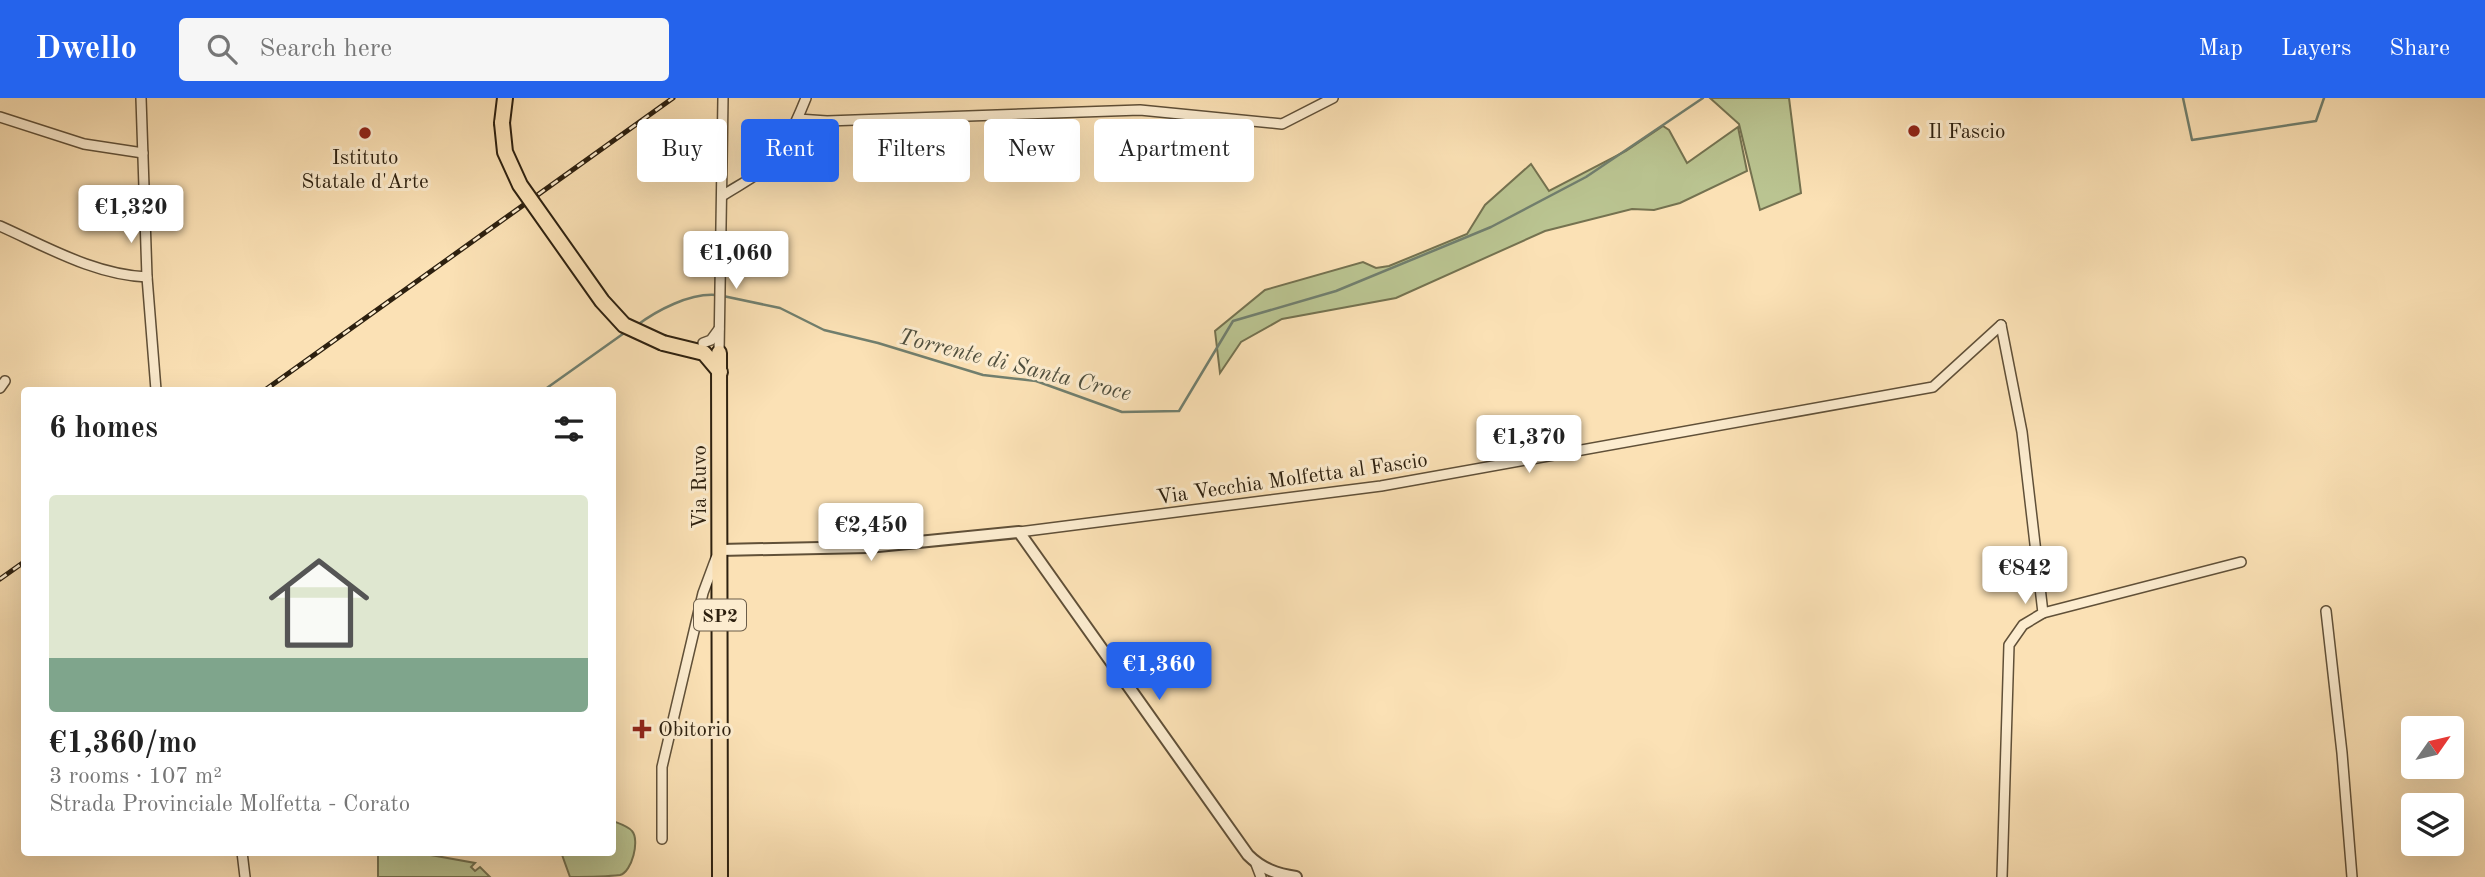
<!DOCTYPE html>
<html lang="en">
<head>
<meta charset="utf-8">
<style>
  :root { --surface:#fff; --page:#f6f6f6; --text:#222; --muted:#767676; --line:#e0e0e0; --accent:#2563eb }
  body { margin:0; font-family:"Old Standard TT",serif; background:var(--page); color:var(--text); height:100vh; display:flex; flex-direction:column; font-size:26px; white-space:nowrap }
  * { box-sizing:border-box; margin:0 }
  p { font-size:23px; color:var(--muted) }
  .icon { flex:none; width:38px; height:38px; fill:none; stroke:currentColor; stroke-width:2; stroke-linecap:round; stroke-linejoin:round }
  .map { position:relative; flex:1; overflow:hidden }
  .details { position:absolute; left:21px; top:289px; width:595px; height:469px; display:flex; flex-direction:column; background:var(--surface); border-radius:7px; box-shadow:0 7px 28px #0002 }
  .details>* { flex:none }
  .banner { position:absolute; left:637px; top:21px; width:665px; height:63px; display:flex; gap:14px }
  .needle { width:46px; rotate:56deg }
  .fabs { position:absolute; left:2401px; top:618px; display:grid; gap:14px }
  .fabs a { display:grid; place-items:center; width:63px; height:63px; border-radius:7px; background:var(--surface); box-shadow:0 7px 28px #0002; font-size:35px }
  .price { position:absolute; translate:-50% -60px; padding:0 16px; border-radius:7px; background:#fff; color:#222; font-size:23px; line-height:46px; filter:drop-shadow(0 2px 4px #0008) }
  .price::after { content:''; position:absolute; left:50%; top:42px; width:21px; height:16px; margin-left:-10px; background:inherit; clip-path:polygon(0 0,100% 0,50% 100%) }
  .price.on { background:var(--accent); color:#fff }
  ul { padding:0; list-style:none }
  li { display:grid; align-content:center; gap:14px; height:371px; padding:0 28px }
  li+li { border-top:2px solid var(--line) }
  li span { display:grid; place-items:center; height:217px; border-radius:7px; color:#555 }
  li>.icon { margin-inline-start:auto }
  span .icon { width:126px; height:126px; fill:#fffc; stroke-width:1 }
  li b { font-size:30px }
  h2 { display:flex; justify-content:space-between; align-items:center; height:84px; padding:0 28px; font-size:30px }
  .chip { padding:0 24px; border-radius:7px; background:var(--surface); box-shadow:0 7px 28px #0002; font-size:24px; line-height:63px }
  .chip.on { background:var(--accent); color:#fff }
  header { display:flex; align-items:center; gap:42px; box-sizing:border-box; height:98px; padding:0 35px; background:var(--accent); color:#fff }
  header strong { font-size:33px }
  nav { display:flex; gap:38px; margin-inline-start:auto; font-size:24px }
  .search { width:490px; height:63px; background:var(--page); display:flex; align-items:center; gap:18px; box-sizing:border-box; padding:0 24px; border-radius:7px; color:var(--muted); font-size:26px }
  .map>svg:first-child { display:block }
</style>
</head>
<body>
<header>
<strong>Dwello</strong>
<div class="search"><svg class="icon" aria-label="search" viewBox="0 0 24 24"><circle cx="10" cy="10" r="6"/><path d="M15 15l6 6"/></svg>Search here</div>
<nav><a>Map</a><a>Layers</a><a>Share</a></nav>
</header>
<div class="map">
<svg width="2485" height="779" viewBox="0 0 2485 779">
  <rect width="100%" height="100%" fill="#fbe1b5"/>
  <filter id="stains"><feTurbulence type="fractalNoise" baseFrequency=".00286" numOctaves="4"/><feColorMatrix values="0 0 0 0 .2 0 0 0 0 .09 0 0 0 0 .02 0 0 0 .5 -.17"/></filter>
  <radialGradient id="worn" r=".72"><stop offset=".6" stop-color="#630" stop-opacity="0"/><stop offset="1" stop-color="#630" stop-opacity=".3"/></radialGradient>
  <g fill="#bac491" stroke="#747250" stroke-width="2">
    <path d="M1710,0H1789L1801,95L1760,112L1739,26Z"/>
    <path d="M1663,28L1669,32L1687,65L1738,29L1747,73L1680,105L1654,112L1632,111L1545,133L1396,200L1282,221L1241,244L1220,275L1215,233L1265,192L1363,164L1376,170L1389,168L1467,136L1485,107L1531,66L1549,93L1626,53Z"/>
    <path d="M613,723C618,725 628,728 632,733C640,742 632,774 620,777C604,779 586,779 570,779L561,754H612Z"/>
    <path d="M378,754H414L475,765L471,769L475,773L480,769L490,779H378Z"/>
  </g>
  <g fill="none" stroke-linecap="round" stroke-linejoin="round">
    <g stroke="#717f6e" stroke-width="2.5">
      <path d="M2183,0L2192,42L2316,23L2324,0"/>
      <path d="M723,198L780,210L824,232L878,245L983,277L1036,283L1122,314L1179,313L1233,223L1336,193L1491,129L1586,79L1703,0"/>
      <path d="M636,228C657,212 690,195 716,197"/>
      <path d="M544,292L627,233"/>
    </g>
    <g stroke="#605038" stroke-width="12">
      <g id="minor">
        <path d="M141,0L147,179L156,292"/>
        <path d="M0,19L84,46L143,55"/>
        <path d="M798,21L827,23L1140,12L1282,26L1333,0"/>
        <path d="M722,98C734,90 748,83 760,74C782,57 796,25 806,0"/>
        <path d="M0,128C47,149 95,177 147,179"/>
        <path d="M2001,227L2022,334L2043,515L2023,527L2009,547L2002,779"/>
        <path d="M703,245L711,242L719,231"/>
        <path d="M719,255L723,0"/>
        <path d="M0,290L5,283"/>
        <path d="M1019,434L1381,388L1933,289L2001,227"/>
        <path d="M2326,513L2342,655L2352,779"/>
        <path d="M2043,515L2241,464"/>
        <path d="M662,741V669L703,495L716,460"/>
        <path d="M242,754L245,779"/>
        <path d="M1256,766L1261,779"/>
      </g>
    </g>
    <g stroke="#605038" stroke-width="14">
      <path id="tertiary" d="M720,452L868,449L1019,434L1248,757C1262,771 1277,776 1296,779"/>
    </g>
    <g stroke="#2d200f" stroke-width="18">
      <g id="primary">
        <path d="M502,25L505,0"/>
        <path d="M663,245L704,255L720,274"/>
        <path d="M719,255L720,779"/>
      </g>
    </g>
    <use href="#minor" stroke="#fceccf" stroke-width="9"/>
    <use href="#tertiary" stroke="#fceccf" stroke-width="10"/>
    <use href="#primary" stroke="#fbe1b5" stroke-width="14"/>
    <g stroke="#2d200f" stroke-width="5">
      <g id="rail">
        <path d="M265,292L673,0"/>
        <path d="M0,481L24,464"/>
      </g>
    </g>
    <use href="#rail" stroke="#fceccf" stroke-width="2.5" stroke-dasharray="8" stroke-linecap="butt"/>
    <g stroke="#2d200f" stroke-width="18" stroke-linecap="butt">
      <path id="primary-bridge" d="M502,25L505,54L520,87L602,203L624,227L663,245"/>
    </g>
    <use href="#primary-bridge" stroke="#fbe1b5" stroke-width="14"/>
  </g>
  <g fill="#8f2418" stroke="#fceccf" stroke-width="2.5">
    <circle cx="1914" cy="33" r="7"/>
    <circle cx="365" cy="35" r="7"/>
    <path d="M638.5 620.5h7v7h7v7h-7v7h-7v-7h-7v-7h7z"/>
  </g>
  <g text-anchor="middle" stroke-width="6" stroke-linejoin="round" paint-order="stroke">
    <rect fill="#fceccf" stroke="#6b5d49" stroke-width="2" x="694" y="501.5" width="52" height="31" rx="5"/>
    <g font-size="19" font-weight="bold" fill="#2d200f">
      <text x="720" y="524">SP2</text>
    </g>
    <g font-size="21" fill="#2d200f" stroke="#fceccf" text-anchor="start">
      <text x="1928" y="40">Il Fascio</text>
      <text x="365" y="66" text-anchor="middle">Istituto<tspan x="365" dy="24">Statale d'Arte</tspan></text>
      <text x="658" y="638">Obitorio</text>
    </g>
    <g font-size="21" fill="#2d200f" stroke="#fceccf">
      <text transform="translate(1292 380) rotate(-8)" y="7">Via Vecchia Molfetta al Fascio</text>
      <text transform="translate(699 389) rotate(-90)" y="7">Via Ruvo</text>
    </g>
    <g font-size="23" font-style="italic" fill="#4f4f3e" stroke="#fceccf">
      <text transform="translate(1015 266) rotate(14)" y="8">Torrente di Santa Croce</text>
    </g>
  </g>
  <rect width="100%" height="100%" filter="url(#stains)"/>
  <rect width="100%" height="100%" fill="url(#worn)"/>
</svg>
<div class="fabs">
<a><svg class="needle" viewBox="-14 -14 28 28"><path d="M0-13l5 13h-10z" fill="#e53935"/><path d="M0 13l5-13h-10z" fill="#767676"/></svg></a>
<a><svg class="icon" aria-label="layers" viewBox="0 0 24 24"><path d="M12 4l9 5-9 5-9-5zM3 14l9 5 9-5"/></svg></a>
</div>
<b class="price" style="left:131px;top:147px">€1,320</b>
<b class="price" style="left:736px;top:193px">€1,060</b>
<b class="price" style="left:1529px;top:377px">€1,370</b>
<b class="price" style="left:871px;top:465px">€2,450</b>
<b class="price" style="left:2025px;top:508px">€842</b>
<b class="price on" style="left:1159px;top:604px">€1,360</b>
<div class="banner">
<a class="chip">Buy</a>
<a class="chip on">Rent</a>
<a class="chip">Filters</a>
<a class="chip">New</a>
<a class="chip">Apartment</a>
</div>
<section class="details">
<h2>6 homes<svg class="icon" aria-label="filters" viewBox="0 0 24 24"><path d="M4 7h16M4 17h16"/><circle cx="9" cy="7" r="2"/><circle cx="15" cy="17" r="2"/></svg></h2>
<ul>
<li><span style="background:linear-gradient(#dfe7d0 75%,#7fa58c 0)"><svg class="icon" aria-label="home" viewBox="0 0 24 24"><path d="M3 11l9-7 9 7M6 9v11h12V9"/></svg></span><div><b>€1,360/mo</b><p>3 rooms · 107 m²</p><p>Strada Provinciale Molfetta - Corato</p></div></li>
</ul>
</section>
</div>
</body>
</html>
